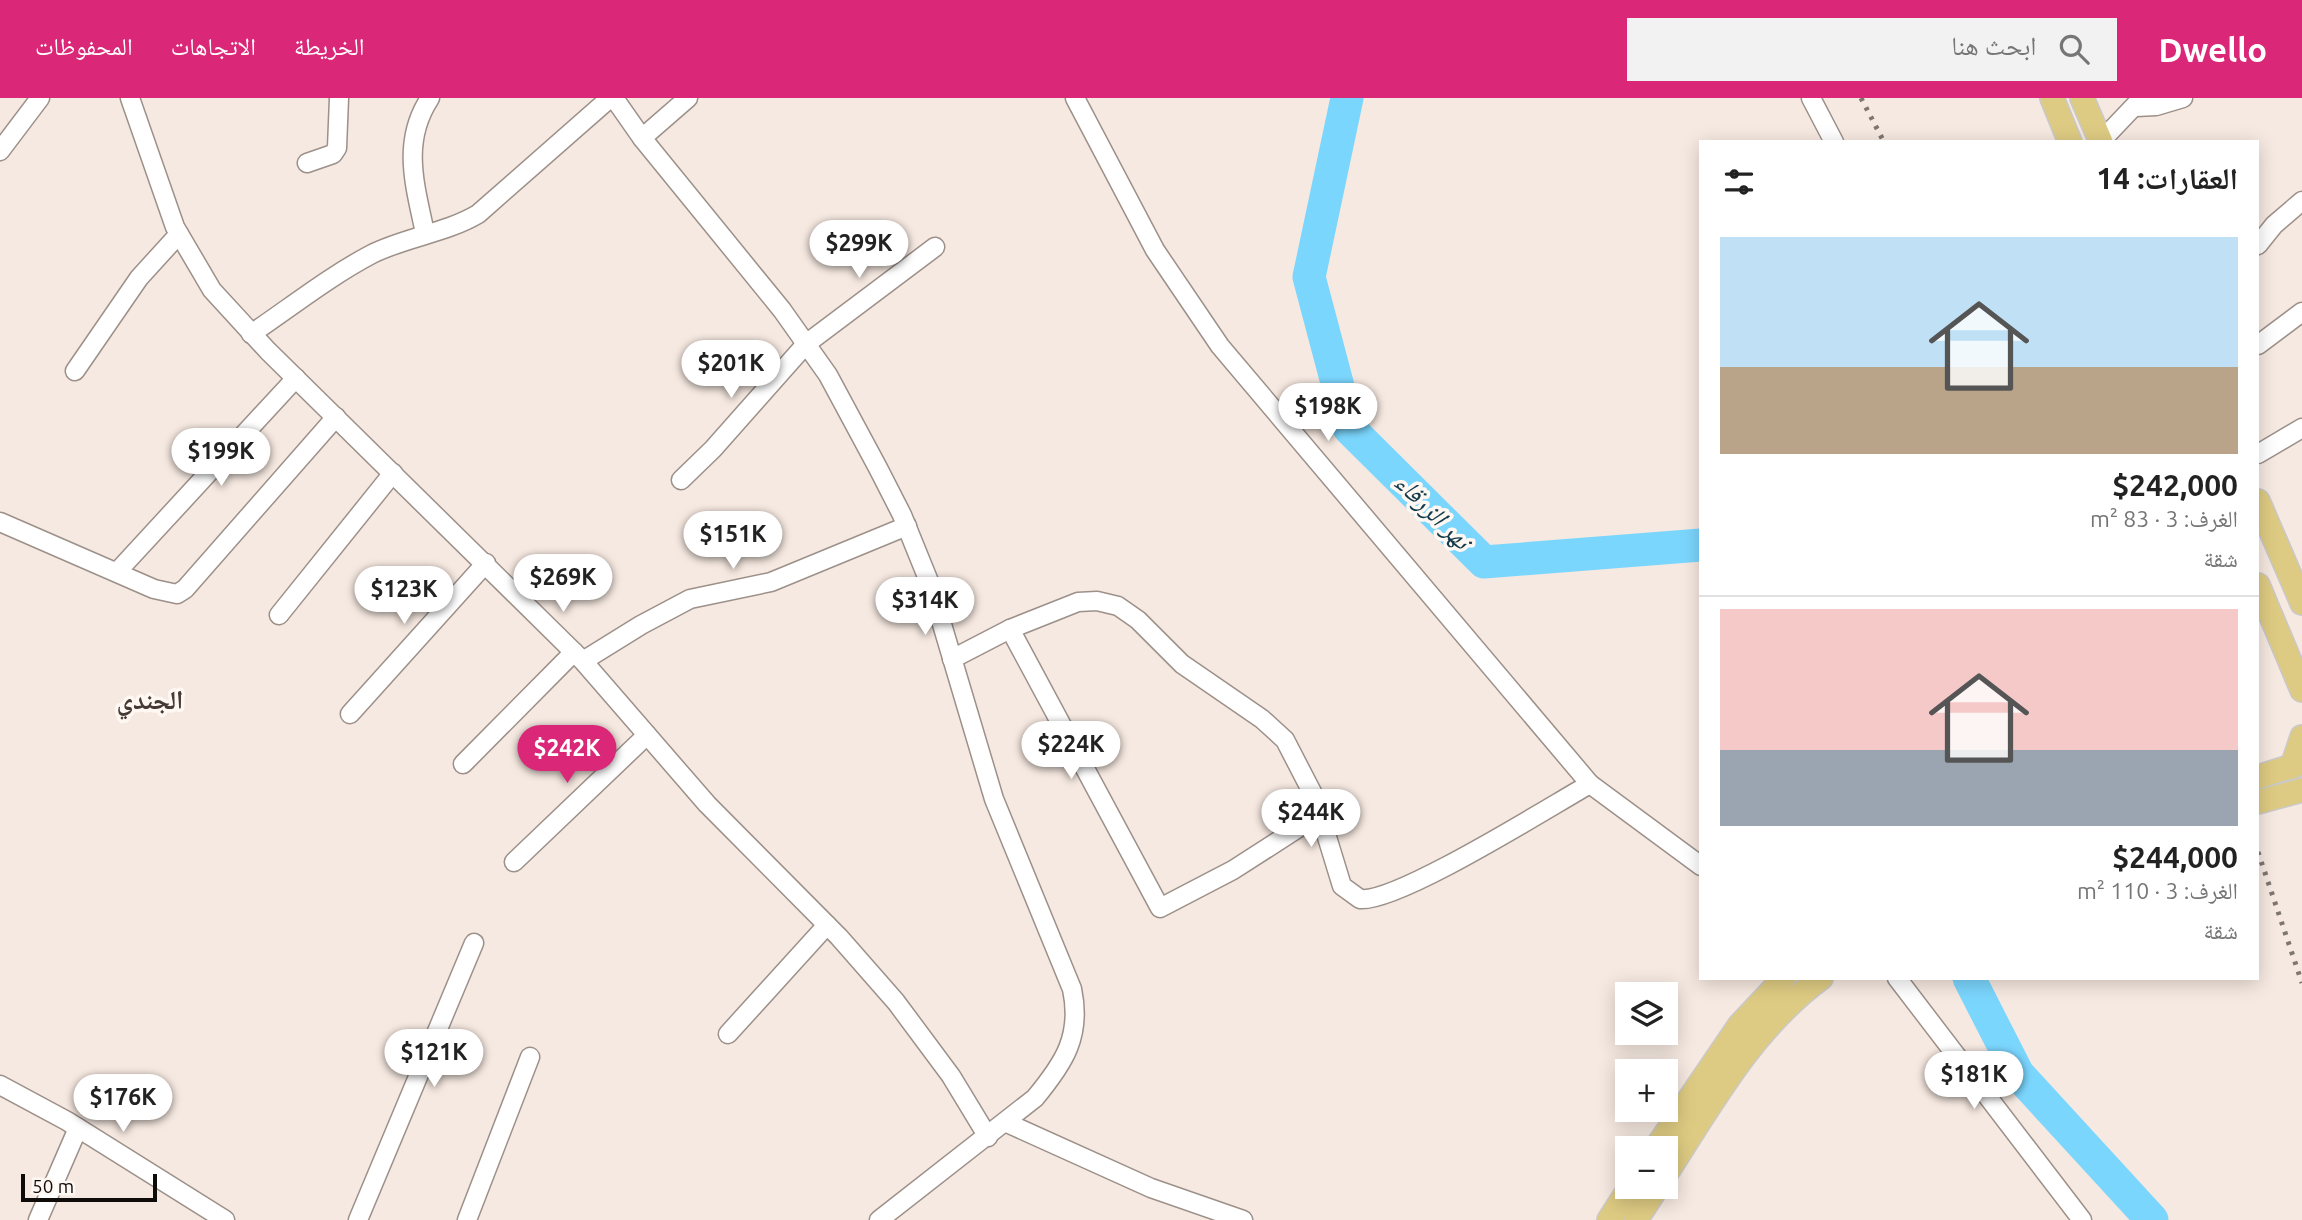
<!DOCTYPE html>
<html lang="ar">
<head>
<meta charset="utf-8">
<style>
  :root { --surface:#fff; --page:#f2f2f2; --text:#222; --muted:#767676; --line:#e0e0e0; --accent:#db2777 }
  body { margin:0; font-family:Ubuntu,"Noto Naskh Arabic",sans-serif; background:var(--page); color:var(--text); direction:rtl; height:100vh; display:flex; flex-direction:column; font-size:26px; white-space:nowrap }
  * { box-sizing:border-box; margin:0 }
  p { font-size:23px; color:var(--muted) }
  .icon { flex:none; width:38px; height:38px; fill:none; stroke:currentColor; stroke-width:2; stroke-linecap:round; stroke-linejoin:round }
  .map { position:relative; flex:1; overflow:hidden; direction:ltr }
  .drawer { position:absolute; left:1699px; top:42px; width:560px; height:840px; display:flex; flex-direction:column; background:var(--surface); border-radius:0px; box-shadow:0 4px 18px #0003; direction:rtl }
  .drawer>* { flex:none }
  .tools { position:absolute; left:1615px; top:884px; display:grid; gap:14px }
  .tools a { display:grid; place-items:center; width:63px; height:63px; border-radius:0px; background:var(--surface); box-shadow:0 4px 18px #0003; font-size:35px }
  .scale { position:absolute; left:21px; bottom:18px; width:136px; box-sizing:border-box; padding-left:7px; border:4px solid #0f0b09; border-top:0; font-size:19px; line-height:24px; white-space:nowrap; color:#0f0b09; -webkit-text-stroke:5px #fff7f2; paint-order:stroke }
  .price { position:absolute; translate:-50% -60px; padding:0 16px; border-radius:24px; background:#fff; color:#222; font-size:23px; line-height:46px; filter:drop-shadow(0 2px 4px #0008) }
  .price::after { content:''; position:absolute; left:50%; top:42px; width:21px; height:16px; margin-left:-10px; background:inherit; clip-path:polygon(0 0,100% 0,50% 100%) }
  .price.on { background:var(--accent); color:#fff }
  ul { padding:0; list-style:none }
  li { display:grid; align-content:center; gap:14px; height:371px; padding:0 21px }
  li+li { border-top:2px solid var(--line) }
  li span { display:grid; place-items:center; height:217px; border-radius:0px; color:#555 }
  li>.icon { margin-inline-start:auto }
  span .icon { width:126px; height:126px; fill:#fffc; stroke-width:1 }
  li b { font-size:30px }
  h2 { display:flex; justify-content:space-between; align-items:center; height:84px; padding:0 21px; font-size:30px }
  header { display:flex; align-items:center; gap:42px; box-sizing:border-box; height:98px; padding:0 35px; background:var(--accent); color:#fff }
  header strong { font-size:33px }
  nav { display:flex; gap:38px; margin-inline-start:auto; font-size:24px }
  .search { width:490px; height:63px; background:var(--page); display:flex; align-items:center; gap:18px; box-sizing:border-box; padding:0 24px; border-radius:0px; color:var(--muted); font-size:26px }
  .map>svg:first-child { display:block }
</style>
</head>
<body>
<header>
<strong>Dwello</strong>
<div class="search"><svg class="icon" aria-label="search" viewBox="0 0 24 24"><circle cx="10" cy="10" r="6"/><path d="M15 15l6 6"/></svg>ابحث هنا</div>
<nav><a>الخريطة</a><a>الاتجاهات</a><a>المحفوظات</a></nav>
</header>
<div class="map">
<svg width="2302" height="1122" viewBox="0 0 2302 1122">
  <rect width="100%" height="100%" fill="#f6e9e1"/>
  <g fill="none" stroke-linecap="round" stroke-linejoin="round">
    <g stroke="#7bd6fe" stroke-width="33">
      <path d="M1347,0L1309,179L1349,330L1484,464L1701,447"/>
      <path d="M1969,880L2018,976L2152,1122"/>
    </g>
    <g stroke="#9c9089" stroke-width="21">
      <g id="minor">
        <path d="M130,0L175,129L212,192L268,253L583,563L707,706L839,839L896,904L951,978L988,1039"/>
        <path d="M614,0L642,40L782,212L828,277L878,370L902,417L930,486L994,701L1072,891C1082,938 1064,965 1035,1000L879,1122"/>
        <path d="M1075,0L1155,152L1220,248L1590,686"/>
        <path d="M1811,0L1834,44"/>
        <path d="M2136,9L2156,8L2183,0"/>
        <path d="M642,40L688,0"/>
        <path d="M2101,43L2142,0"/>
        <path d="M0,53L40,0"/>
        <path d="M307,65L333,56L337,50L339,0"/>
        <path d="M425,135C415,87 401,44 430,0"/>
        <path d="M2258,147L2274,127L2302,103"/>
        <path d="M251,236C291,209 330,178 372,156C406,139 446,135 478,116L610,0"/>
        <path d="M2258,247L2302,214"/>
        <path d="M75,273L139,180L179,136"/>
        <path d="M2258,356L2302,330"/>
        <path d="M681,382L713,351L806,246L935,149"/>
        <path d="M0,424L154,491L177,496L185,491L336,319"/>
        <path d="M117,474L296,280"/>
        <path d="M279,517L393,375"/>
        <path d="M1010,531L1160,810L1233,772L1320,716"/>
        <path d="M952,561L1010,531L1078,504L1097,503L1118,508L1138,522L1182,566L1262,621L1285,642L1315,700L1342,788L1360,801C1397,805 1549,709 1590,686L1701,768"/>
        <path d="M583,563L641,527L690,501L771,484L907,428"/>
        <path d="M350,616L486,465"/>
        <path d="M463,666L574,554"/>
        <path d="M514,764L647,637"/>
        <path d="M1897,880L2082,1122"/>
        <path d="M728,936L827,827"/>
        <path d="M0,987L67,1023L225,1122"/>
        <path d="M1007,1025L1151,1090L1243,1122"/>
        <path d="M38,1122L78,1030"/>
        <path d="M358,1122L474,845"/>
        <path d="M467,1122L530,959"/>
      </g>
    </g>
    <g stroke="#cac9c9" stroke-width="26">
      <g id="major">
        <path d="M2052,0L2070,44"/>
        <path d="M2082,0L2101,44"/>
        <path d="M2258,403L2302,505"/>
        <path d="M2258,487L2302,592"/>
        <path d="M2292,669L2302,639"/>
        <path d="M2258,679L2302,665"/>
        <path d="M2258,704L2302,692"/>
        <path d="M1656,1050L1739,928L1784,880"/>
        <path d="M1666,1076C1712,1005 1752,931 1821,880"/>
        <path d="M1609,1122L1631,1088"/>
        <path d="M1636,1122L1658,1088"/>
      </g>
    </g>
    <use href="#minor" stroke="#fff" stroke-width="18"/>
    <use href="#major" stroke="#decb83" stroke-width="23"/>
    <g stroke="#7e7671" stroke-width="5" stroke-dasharray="3.5 7" stroke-linecap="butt">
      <path d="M1861,0L1884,44"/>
      <path d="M2258,754L2302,885"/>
    </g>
  </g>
  <g text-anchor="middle" stroke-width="7" stroke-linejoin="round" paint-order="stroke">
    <g font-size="26" font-style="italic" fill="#113a4b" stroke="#fff7f2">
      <text transform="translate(1433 413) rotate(45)" y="9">نهر الزرقاء</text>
    </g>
    <g font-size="26" font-weight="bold" fill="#443933" stroke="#fff7f2">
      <text x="150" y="611">الجندي</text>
    </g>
  </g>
</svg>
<div class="tools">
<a><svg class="icon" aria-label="layers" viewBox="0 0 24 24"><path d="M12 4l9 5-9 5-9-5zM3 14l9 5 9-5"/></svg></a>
<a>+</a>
<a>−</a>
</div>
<div class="scale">50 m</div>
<b class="price" style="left:859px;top:182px">$299K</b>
<b class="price" style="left:731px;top:302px">$201K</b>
<b class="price" style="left:1328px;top:345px">$198K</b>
<b class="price" style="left:221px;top:390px">$199K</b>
<b class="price" style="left:733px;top:473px">$151K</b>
<b class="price" style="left:563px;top:516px">$269K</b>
<b class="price" style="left:404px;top:528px">$123K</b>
<b class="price" style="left:925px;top:539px">$314K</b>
<b class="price" style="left:1071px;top:683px">$224K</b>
<b class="price on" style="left:567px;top:687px">$242K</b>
<b class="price" style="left:1311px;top:751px">$244K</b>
<b class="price" style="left:434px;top:991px">$121K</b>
<b class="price" style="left:1974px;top:1013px">$181K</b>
<b class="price" style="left:123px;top:1036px">$176K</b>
<section class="drawer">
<h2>العقارات: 14<svg class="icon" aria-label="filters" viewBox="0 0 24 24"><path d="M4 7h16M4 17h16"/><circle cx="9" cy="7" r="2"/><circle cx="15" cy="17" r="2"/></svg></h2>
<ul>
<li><span style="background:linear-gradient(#bfe0f5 60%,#b9a48a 0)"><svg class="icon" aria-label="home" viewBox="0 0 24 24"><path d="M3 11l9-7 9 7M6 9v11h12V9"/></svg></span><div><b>$242,000</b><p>الغرف: 3 · 83 m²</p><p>شقة</p></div></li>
<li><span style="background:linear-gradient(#f6c9c9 65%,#9aa5b1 0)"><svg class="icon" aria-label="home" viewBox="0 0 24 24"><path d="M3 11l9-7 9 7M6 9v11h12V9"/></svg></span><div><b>$244,000</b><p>الغرف: 3 · 110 m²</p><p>شقة</p></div></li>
</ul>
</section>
</div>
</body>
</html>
